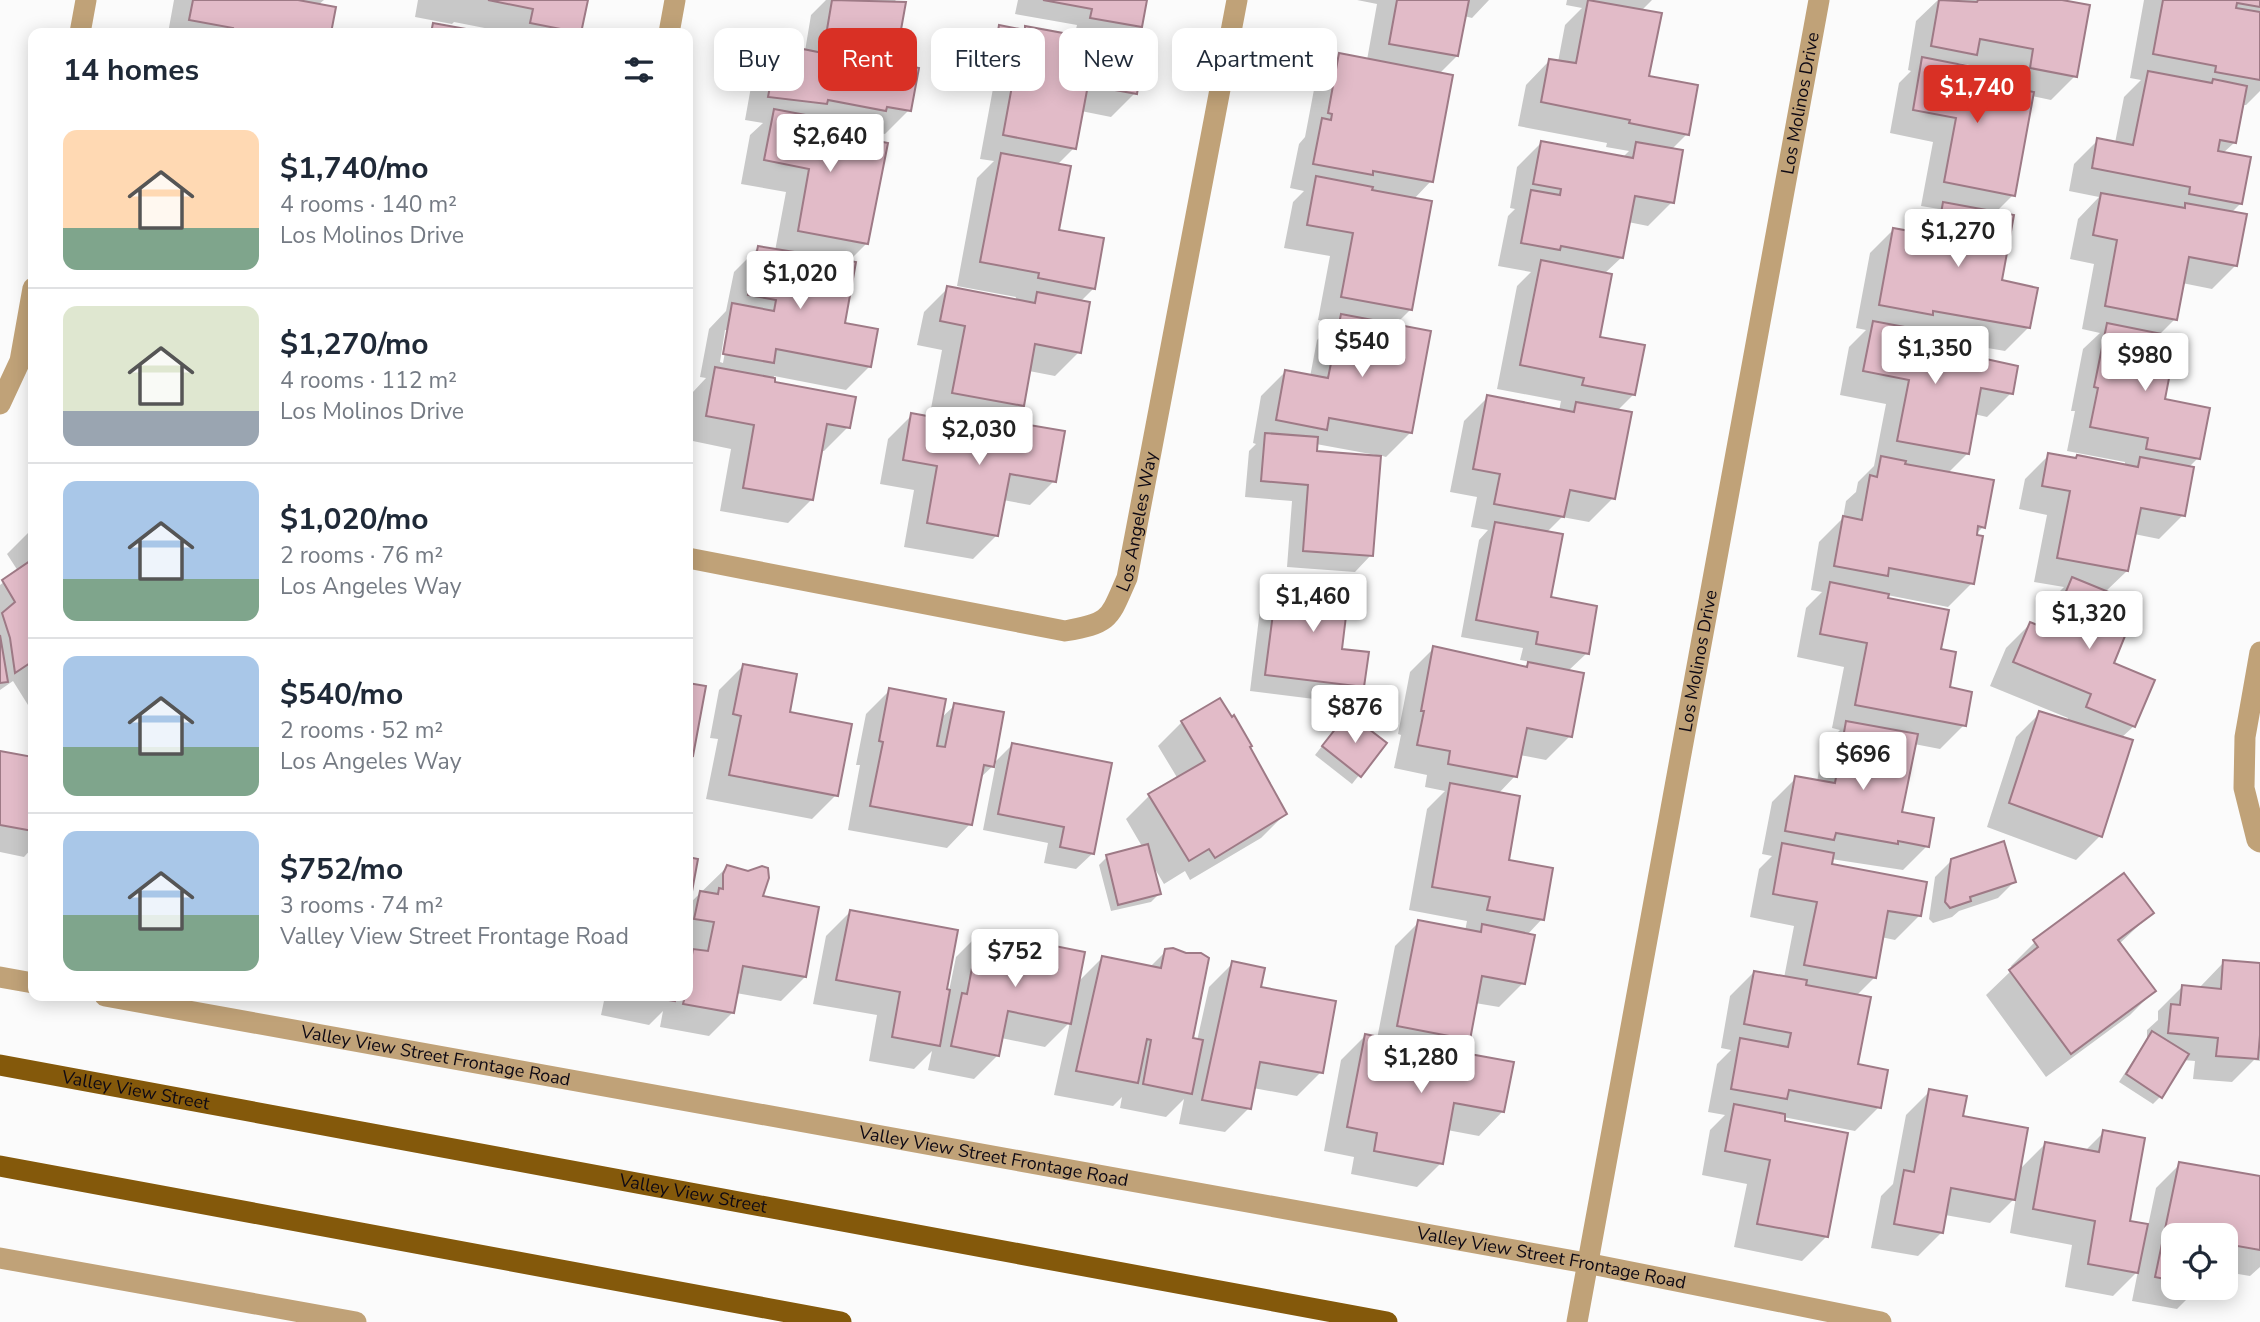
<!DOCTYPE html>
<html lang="en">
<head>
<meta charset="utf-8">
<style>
  :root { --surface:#fff; --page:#f2f2f3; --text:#1f2937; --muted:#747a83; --line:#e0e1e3; --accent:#d93025 }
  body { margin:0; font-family:"Nunito Sans",sans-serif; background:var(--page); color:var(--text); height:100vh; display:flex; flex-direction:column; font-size:26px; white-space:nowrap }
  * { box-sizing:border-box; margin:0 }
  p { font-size:23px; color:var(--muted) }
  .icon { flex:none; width:38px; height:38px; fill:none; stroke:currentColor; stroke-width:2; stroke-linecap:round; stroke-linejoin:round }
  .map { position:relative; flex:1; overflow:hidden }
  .sheet { position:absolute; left:28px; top:28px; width:665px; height:973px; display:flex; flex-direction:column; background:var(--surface); border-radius:14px; box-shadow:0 4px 18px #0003 }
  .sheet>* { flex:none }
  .banner { position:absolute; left:714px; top:28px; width:665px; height:63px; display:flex; gap:14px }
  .tools { position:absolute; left:2161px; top:1223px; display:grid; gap:14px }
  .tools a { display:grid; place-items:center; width:77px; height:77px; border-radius:14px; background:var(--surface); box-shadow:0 4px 18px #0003; font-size:35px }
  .price { position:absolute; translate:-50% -60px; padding:0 16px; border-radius:7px; background:#fff; color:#222; font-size:23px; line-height:46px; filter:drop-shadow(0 2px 4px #0008) }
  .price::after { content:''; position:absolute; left:50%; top:42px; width:21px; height:16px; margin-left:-10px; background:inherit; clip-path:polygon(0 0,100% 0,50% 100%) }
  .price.on { background:var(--accent); color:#fff }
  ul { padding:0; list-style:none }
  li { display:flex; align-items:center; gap:21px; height:175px; padding:0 35px }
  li+li { border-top:2px solid var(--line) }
  li span { display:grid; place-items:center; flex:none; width:196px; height:140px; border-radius:14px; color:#555 }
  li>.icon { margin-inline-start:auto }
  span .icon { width:84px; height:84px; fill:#fffc; stroke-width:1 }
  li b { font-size:30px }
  h2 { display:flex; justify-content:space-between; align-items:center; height:84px; padding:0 35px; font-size:30px }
  .chip { padding:0 24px; border-radius:14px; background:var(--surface); box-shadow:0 4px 18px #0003; font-size:24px; line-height:63px }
  .chip.on { background:var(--accent); color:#fff }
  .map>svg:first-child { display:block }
</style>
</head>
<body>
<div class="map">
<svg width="2260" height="1322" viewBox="0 0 2260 1322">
  <rect width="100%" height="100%" fill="#fbfbfb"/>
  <g fill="#0003" fill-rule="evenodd">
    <path d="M174,0H324L318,5L334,8L329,33H168Z"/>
    <path d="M418,0H586L578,33H510L454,22L452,24L415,17Z"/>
    <path d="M826,0H896L894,2L904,3L893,65L909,110L885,134L864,130L860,134L823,128L866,244L848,262L843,324L870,366L846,390L774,376L773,383L848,427L824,451H821L812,499L788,523L720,511L731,449L688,440V413L692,393L706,378L700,377L709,329L726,311L734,272L758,248L775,251L786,192L741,184L750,135L763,123L745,120L754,70L778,46L805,51L811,15ZM725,330H729L723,363L720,362Z"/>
    <path d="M1018,0H1145L1141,27L1125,43L1135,93L1111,117L1081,111L1074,148L1057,165V231L1094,288L1080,302L1079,352L1055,376L1029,371L1023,406L997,431L1003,432L1012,424L1054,481L1030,505L1003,500L997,535L973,559L904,547L914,490L880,484L888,439L912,415L929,419L942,350L917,345L924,312L948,288L1015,301L1016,297L957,286L977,178L994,161L980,159L994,83L971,79L976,51L1000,27L1023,31L1026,28L1074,37L1077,25L1015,14Z"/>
    <path d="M1357,0H1489L1472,18L1464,16L1457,56L1439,74L1431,181L1413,200L1411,309L1394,326L1410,433L1386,457L1379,455L1371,555L1355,572L1287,567L1292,501L1245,497L1249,451L1256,444L1253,443L1261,396L1285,372L1310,377L1317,340L1334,323L1318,320L1330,256L1284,248L1293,202L1304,191L1290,188L1299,144L1305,137L1316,79L1340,55L1367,60L1377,4ZM1316,444L1376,455L1375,457L1316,452Z"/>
    <path d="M1567,0H1652L1641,11L1647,78L1687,134L1671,150L1672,202L1648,226L1628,222L1622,257L1604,274L1598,338L1633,395L1617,411L1613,498L1589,522L1562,517L1546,533L1549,599L1587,653L1568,671L1570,736L1546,760L1520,755L1515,776L1498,794L1507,862L1542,919L1527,935L1523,983L1499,1007L1475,1003L1468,1039L1454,1053L1502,1112L1479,1136L1447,1130L1441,1163L1417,1187L1351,1174L1354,1157L1324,1151L1341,1060L1365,1036L1377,1039L1395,946L1419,922L1465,931L1467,921L1409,910L1427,809L1445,791L1425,787L1427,775L1394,768L1401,735L1398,734L1410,672L1434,648L1525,668L1531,662L1520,660L1523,648L1461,637L1479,540L1488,530L1471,527L1477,497L1450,492L1464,421L1488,397L1559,411L1561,401L1497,389L1517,286L1531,272L1498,266L1508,216L1515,209L1510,208L1517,167L1541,143L1622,158L1629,151L1606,147L1607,143L1518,126L1526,85L1549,61L1558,62L1565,25L1582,8L1566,5Z"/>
    <path d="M1938,0H2053L2075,76L2051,100L2032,96L2013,195L1995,213L2000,282L2029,327L2005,351L1923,337L1921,347L2011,393L1987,417L1974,414L1967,454L1947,474L1983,527L1974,536L1972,583L1948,607L1887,595L1886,600L1939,650L1948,689L1964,725L1940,749L1914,744L1900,813L1927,846L1903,870L1831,859L1830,866L1919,916L1895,940L1881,937L1874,978L1856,996V1066L1879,1107L1855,1131L1783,1117L1826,1237L1802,1261L1734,1247L1747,1184L1702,1175L1710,1130L1725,1115L1708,1112L1717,1064L1731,1050L1721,1048L1730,996L1754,972L1784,978L1794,926L1750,917L1759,869L1772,856L1762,854L1772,802L1796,778L1817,782L1823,747L1840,730L1832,728L1844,667L1797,657L1806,608L1822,592L1811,590L1819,542L1843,518L1846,501L1856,492L1858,482L1874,466L1886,404L1840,395L1849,347L1866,330L1856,328L1870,253L1894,229L1919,234L1920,228L1939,209L1921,206L1933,142L1890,133L1899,83L1911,71L1908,70L1916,21ZM1958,63L2010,72L2007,89L1968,82L1957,66Z"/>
    <path d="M2144,0H2260V91L2246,105H2242L2234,143L2223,153L2241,203L2231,213L2236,265L2212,289L2182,283L2175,319L2159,335L2163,401L2198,458L2189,467L2183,515L2159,539L2134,534L2127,571L2105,592L2112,664L2134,726L2121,738L2100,836L2076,860L1987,827L2016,737L2040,713L2067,722L2068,718L1990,686L2006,648L2030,624L2038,627L2048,603L2064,587L2034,582L2047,515L2019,509L2025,479L2049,455L2125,466V462L2067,451L2075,411H2071L2083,349L2100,333L2082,329L2094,264L2070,259L2078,219L2099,197L2069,191L2074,164L2098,140L2115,143L2124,97L2141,80L2130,78Z"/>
    <path d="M434,25L478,33H426Z"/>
    <path d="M33,528V713L13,681L0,690V585L18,571L7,554Z"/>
    <path d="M1278,576L1340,650L1362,686L1346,703L1250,691L1262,593Z"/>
    <path d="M743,666L788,713L836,795L812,819L706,799L718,739L710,738L719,690Z"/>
    <path d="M890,690L940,719L955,705L992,765L1012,745L1093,853L1076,869L1044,863L1048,843L983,830L996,763L979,779L970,824L947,848L848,830L860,765H856L866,714Z"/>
    <path d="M1182,722L1248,747L1285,814L1261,838L1190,880L1185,871L1164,884L1152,864L1159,894L1151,902L1111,911L1099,865L1107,857L1143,848L1126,819L1150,795L1178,779L1158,746Z"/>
    <path d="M1340,723L1385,743L1352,784L1315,755Z"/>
    <path d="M0,753L33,759V847L24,857L0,852Z"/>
    <path d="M1952,860L2014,882L1998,898L1959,911L1952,917L1933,923L1929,919L1935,877Z"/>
    <path d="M727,867L761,898L805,977L781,1001L736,993L733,1012L709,1036L660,1027L663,1011L649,1025L601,1015L605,996H688V957L691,945H688V905Z"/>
    <path d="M850,912L945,990L949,991L956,957L980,933L1076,984L1102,958L1149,968L1166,951L1191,1039L1197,1041L1209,987L1233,963L1259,989L1321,1072L1297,1096L1253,1088L1249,1108L1225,1132L1179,1124L1184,1099L1166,1117L1120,1108L1122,1097L1113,1106L1054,1095L1070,1022L1045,1047L1001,1038L998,1055L974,1079L928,1070L932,1051L914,1069L869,1061L877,1015L813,1004L826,936Z"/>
    <path d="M2152,913L2119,944L2154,991L2130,1015L2046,1077L1986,995L2013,969L2011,966L2035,942Z"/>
    <path d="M2224,962L2260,965V1061L2254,1060L2232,1082L2193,1079L2195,1061L2183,1060L2161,1096L2153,1104L2119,1082L2147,1039V1030L2158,1020V1011L2182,987L2199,988Z"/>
    <path d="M1930,1091L2019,1170L2046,1143L2085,1151L2104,1132L2128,1222L2148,1226L2156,1188L2180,1164L2260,1178V1267L2250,1276L2226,1272V1236H2174V1288H2198L2177,1309L2132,1301L2138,1271L2113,1296L2065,1287L2072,1245L2010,1233L2016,1197L1990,1223L1945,1215L1942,1232L1918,1256L1871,1248L1881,1196L1893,1184L1906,1115Z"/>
  </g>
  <g fill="#e2bbc8" stroke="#9e7a86" stroke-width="2">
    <path d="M193,0H298L336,7L331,33H232L233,28L189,20Z"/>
    <path d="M488,0H588L581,33L530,23L533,9Z"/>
    <path d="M832,0L906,2L895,63L919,68L911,111L887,107L886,111L828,100L827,104L768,97L778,44L823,53Z"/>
    <path d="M1043,0H1147L1142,27L1090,18L1092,9Z"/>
    <path d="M1397,0H1469L1458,56L1389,44Z"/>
    <path d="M1588,0L1662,13L1649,76L1698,85L1689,135L1629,123L1630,120L1541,102L1549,59L1576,63Z"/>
    <path d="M1939,0L1977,2L1978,0H2062L2090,5L2077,77L2030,68L2033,49L1980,39L1977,55L1931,46Z"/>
    <path d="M2163,0H2260V7L2237,3L2236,8L2260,12V80L2215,72L2216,66L2153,54Z"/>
    <path d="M433,23L488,33H431Z"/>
    <path d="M999,25L1025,30V26L1085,37L1086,34L1145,45L1137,94L1088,85L1076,149L1003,135L1017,59L994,55Z"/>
    <path d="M1339,53L1453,75L1433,182L1373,171V175L1313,164L1322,118L1331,120L1332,114L1328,113Z"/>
    <path d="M1922,57L1973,67L1970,81L2034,92L2015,196L1944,182L1956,118L1913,110Z"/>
    <path d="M2148,71L2212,83L2213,79L2247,86L2236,143L2220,140L2218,151L2251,157L2242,204L2189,194L2190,187L2092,168L2097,138L2133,145Z"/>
    <path d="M774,109L827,119L824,130L888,143L868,244L798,231L809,169L764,160Z"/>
    <path d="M1541,141L1633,158L1636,142L1683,150L1674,203L1635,196L1623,258L1561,246L1560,250L1521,243L1531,190L1560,195L1561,189L1533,184Z"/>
    <path d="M1001,153L1071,166L1059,230L1104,238L1095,289L1038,278L1039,273L980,262Z"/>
    <path d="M1316,176L1373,187L1372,190L1432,201L1412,310L1341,297L1353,233L1307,225Z"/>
    <path d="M2101,193L2185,208V203L2247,214L2237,266L2189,257L2177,320L2105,306L2117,240L2093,235Z"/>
    <path d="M1943,202L2014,215L2002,280L2038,288L2030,328L1933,311V315L1879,305L1893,228L1937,236Z"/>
    <path d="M758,246L856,262L845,323L878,329L871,367L776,349L774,363L723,354L732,303L774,311L776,300L748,295Z"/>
    <path d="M1541,260L1612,274L1600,337L1645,345L1635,395L1582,385L1584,378L1520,365Z"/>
    <path d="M947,286L1035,303L1037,292L1090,302L1081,353L1035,344L1024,406L952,393L965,326L940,321Z"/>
    <path d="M1341,314L1431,331L1412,433L1329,418L1327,430L1276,420L1285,370L1328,378Z"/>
    <path d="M1873,321L1926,331L1923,345L1987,357L1986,359L2018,366L2013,394L1981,388L1969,454L1897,441L1909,380L1863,371Z"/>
    <path d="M2107,323L2177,337L2165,399L2210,408L2200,459L2146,449L2148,438L2090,427L2098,388L2094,387Z"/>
    <path d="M715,367L775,378V382L856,397L850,428L827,424L813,500L743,488L754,425L706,416Z"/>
    <path d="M1487,395L1574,412L1576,402L1632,412L1615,499L1570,490L1564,517L1494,504L1500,474L1473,469Z"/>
    <path d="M911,413L1009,431L1011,422L1065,431L1056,482L1010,474L998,536L927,523L937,466L903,460Z"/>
    <path d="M1265,433L1318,437L1317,451L1381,456L1373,556L1303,551L1308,485L1261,481Z"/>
    <path d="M2048,453L2076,458L2077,455L2138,467L2140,457L2194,467L2185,516L2141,508L2128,571L2057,558L2070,491L2042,486Z"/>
    <path d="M1881,456L1906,461L1905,464L1994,480L1985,528L1978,526L1977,535L1983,536L1974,584L1889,568L1888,576L1834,566L1843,516L1862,520L1870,475L1877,477Z"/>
    <path d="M1495,522L1563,534L1551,597L1597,606L1589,654L1536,644L1538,632L1476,620Z"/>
    <path d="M33,559V661L15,673L10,638L2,613L15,602L2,580Z"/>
    <path d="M1278,575L1350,583L1342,649L1369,652L1364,687L1265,675Z"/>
    <path d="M2072,577L2138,604L2114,663L2155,680L2135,727L2086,707L2091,694L2013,662L2030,622L2050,630Z"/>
    <path d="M1830,582L1889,594L1888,598L1949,610L1941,649L1956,652L1950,687L1972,692L1966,726L1855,705L1867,643L1820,634Z"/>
    <path d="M0,635L8,682L0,683Z"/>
    <path d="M1433,646L1527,667L1528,662L1584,673L1572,737L1527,728L1517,777L1448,764L1450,751L1417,745L1424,711H1421Z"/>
    <path d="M743,664L797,674L790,712L852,724L838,796L729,775L741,716L733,714Z"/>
    <path d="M688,683L706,686L693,756L688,755Z"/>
    <path d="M889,688L946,699L937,746L945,747L954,703L1004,712L994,767L984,765L972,825L870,806L883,742L879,741Z"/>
    <path d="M1220,698L1232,717L1234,715L1252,746L1250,747L1287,814L1215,858L1209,849L1189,861L1148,794L1205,761L1181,721Z"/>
    <path d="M2039,711L2133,740L2102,837L2009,803Z"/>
    <path d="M1348,713L1387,743L1361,777L1322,746Z"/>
    <path d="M1846,721L1918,734L1902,812L1934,818L1929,847L1898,841V844L1836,833L1834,840L1785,831L1795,776L1835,783Z"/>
    <path d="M1012,743L1112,763L1094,854L1060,847L1064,827L998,814Z"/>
    <path d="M0,751L33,757V831L0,825Z"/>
    <path d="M1450,783L1520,796L1509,860L1553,868L1544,920L1487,910L1490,897L1432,887Z"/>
    <path d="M2004,841L2016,882L1970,897L1971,901L1950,908L1945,902L1951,859Z"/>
    <path d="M1782,843L1834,853L1832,864L1927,882L1921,916L1888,911L1876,978L1804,965L1817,902L1773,894Z"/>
    <path d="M1148,844L1161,894L1118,905L1106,855Z"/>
    <path d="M688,857L698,859L688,913Z"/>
    <path d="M727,865L748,871L762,866L768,868L769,878L763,896L819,907L806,977L743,966L734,1013L683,1004L685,996H688V978L693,949L708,951L714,922L694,919L700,891L718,894L719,888L723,889V874Z"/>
    <path d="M2124,873L2154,913L2118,940L2156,991L2071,1054L2009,970L2038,947L2033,940Z"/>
    <path d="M850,910L958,930L947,989L950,990L940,1046L892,1037L900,992L836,980Z"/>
    <path d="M1418,920L1481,932L1482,924L1535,935L1525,984L1482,976L1470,1040L1397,1026Z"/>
    <path d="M979,931L1085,952L1071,1024L1008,1011L999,1056L951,1046L962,993L967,994Z"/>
    <path d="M1173,948L1186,953H1201L1209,958L1193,1038L1203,1040L1192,1094L1143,1084L1151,1040L1147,1039L1138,1083L1076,1071L1102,956L1161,968L1165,949Z"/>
    <path d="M2223,960L2260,963V1035L2258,1059L2216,1056L2218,1038L2168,1033L2171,1004L2180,1005L2182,985L2221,989Z"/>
    <path d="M1232,961L1265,968L1261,987L1336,1001L1323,1073L1260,1062L1251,1109L1202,1100Z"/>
    <path d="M1754,971L1807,980L1806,985L1871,997L1858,1064L1888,1070L1881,1108L1789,1090L1787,1099L1731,1089L1740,1038L1788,1047L1791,1033L1744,1024Z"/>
    <path d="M645,996H676L675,1001Z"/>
    <path d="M2152,1031L2189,1054L2162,1098L2126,1074Z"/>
    <path d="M1365,1034L1404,1042V1046L1452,1055L1453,1051L1514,1062L1504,1112L1454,1103L1443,1164L1374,1151L1377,1133L1347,1127Z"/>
    <path d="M1929,1089L1967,1096L1963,1116L2028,1128L2015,1200L1951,1188L1943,1233L1894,1224L1904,1170L1914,1172Z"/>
    <path d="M1734,1104L1785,1114V1121L1848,1133L1828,1237L1757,1224L1770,1160L1725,1151Z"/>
    <path d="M2103,1130L2145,1138L2130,1221L2148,1224L2138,1273L2088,1264L2095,1221L2033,1209L2045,1142L2099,1152Z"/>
    <path d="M2179,1162L2260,1176V1250L2226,1244V1236H2174V1281L2155,1277Z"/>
  </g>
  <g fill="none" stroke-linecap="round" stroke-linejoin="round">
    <g stroke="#c0a278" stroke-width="21">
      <path d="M80,33L86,0"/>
      <path d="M669,33L675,0"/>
      <path d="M0,404L20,361L33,288"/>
      <path id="s1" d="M688,558L1065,631C1111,623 1109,619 1127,578L1237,0"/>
      <path d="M2260,652L2245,737L2244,788L2257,840L2260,842"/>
      <path d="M0,977L33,983"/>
      <path id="s2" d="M105,996L1586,1263L1881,1322"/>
      <path d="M0,1258L356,1322"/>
      <path id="s3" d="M1577,1322L1819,0"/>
    </g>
    <g stroke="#84590b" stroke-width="21">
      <path id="s4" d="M0,1065L1387,1322"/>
      <path d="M0,1166L841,1322"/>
    </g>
  </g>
  <g text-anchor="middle" stroke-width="5" stroke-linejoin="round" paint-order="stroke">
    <g font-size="18" fill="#0e0914" stroke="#fff">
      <text dy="6" stroke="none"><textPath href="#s3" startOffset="1239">Los Molinos Drive</textPath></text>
      <text dy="6" stroke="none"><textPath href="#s1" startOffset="530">Los Angeles Way</textPath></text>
      <text dy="6" stroke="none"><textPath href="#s3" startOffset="672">Los Molinos Drive</textPath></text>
      <text dy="6" stroke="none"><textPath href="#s2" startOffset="336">Valley View Street Frontage Road</textPath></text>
      <text dy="6" stroke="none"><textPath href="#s4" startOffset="138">Valley View Street</textPath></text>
      <text dy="6" stroke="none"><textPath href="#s2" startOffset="903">Valley View Street Frontage Road</textPath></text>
      <text dy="6" stroke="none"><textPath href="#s4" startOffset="705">Valley View Street</textPath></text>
      <text dy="6" stroke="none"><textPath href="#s2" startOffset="1470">Valley View Street Frontage Road</textPath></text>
    </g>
  </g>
</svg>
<div class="tools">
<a><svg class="icon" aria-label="locate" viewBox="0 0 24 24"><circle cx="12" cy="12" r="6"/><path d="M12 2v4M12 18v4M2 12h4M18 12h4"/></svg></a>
</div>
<b class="price on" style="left:1977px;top:125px">$1,740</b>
<b class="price" style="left:830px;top:174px">$2,640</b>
<b class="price" style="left:1958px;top:269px">$1,270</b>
<b class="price" style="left:800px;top:311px">$1,020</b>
<b class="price" style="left:1362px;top:379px">$540</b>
<b class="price" style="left:1935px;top:386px">$1,350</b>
<b class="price" style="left:2145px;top:393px">$980</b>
<b class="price" style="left:979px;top:467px">$2,030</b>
<b class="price" style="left:1313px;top:634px">$1,460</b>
<b class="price" style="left:2089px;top:651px">$1,320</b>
<b class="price" style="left:1355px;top:745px">$876</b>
<b class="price" style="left:1863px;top:792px">$696</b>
<b class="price" style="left:1015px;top:989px">$752</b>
<b class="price" style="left:1421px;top:1095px">$1,280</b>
<div class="banner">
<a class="chip">Buy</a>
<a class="chip on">Rent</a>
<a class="chip">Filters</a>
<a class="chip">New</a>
<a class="chip">Apartment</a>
</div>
<section class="sheet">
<h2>14 homes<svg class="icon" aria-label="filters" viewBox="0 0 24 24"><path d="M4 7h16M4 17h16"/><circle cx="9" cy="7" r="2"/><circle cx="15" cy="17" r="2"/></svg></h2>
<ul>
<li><span style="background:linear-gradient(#ffd9b3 70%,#7fa58c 0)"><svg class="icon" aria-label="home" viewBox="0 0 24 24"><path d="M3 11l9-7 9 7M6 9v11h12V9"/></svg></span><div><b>$1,740/mo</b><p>4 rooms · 140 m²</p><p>Los Molinos Drive</p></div></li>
<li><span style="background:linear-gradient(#dfe7d0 75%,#9aa5b1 0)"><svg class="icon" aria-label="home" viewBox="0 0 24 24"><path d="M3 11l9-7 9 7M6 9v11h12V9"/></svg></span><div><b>$1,270/mo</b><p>4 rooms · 112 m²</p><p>Los Molinos Drive</p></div></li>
<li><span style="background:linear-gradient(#a9c7e8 70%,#7fa58c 0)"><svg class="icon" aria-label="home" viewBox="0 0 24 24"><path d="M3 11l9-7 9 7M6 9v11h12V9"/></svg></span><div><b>$1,020/mo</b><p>2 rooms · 76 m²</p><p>Los Angeles Way</p></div></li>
<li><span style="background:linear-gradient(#a9c7e8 65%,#7fa58c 0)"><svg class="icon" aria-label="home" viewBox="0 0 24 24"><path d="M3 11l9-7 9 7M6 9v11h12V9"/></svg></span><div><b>$540/mo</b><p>2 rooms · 52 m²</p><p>Los Angeles Way</p></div></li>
<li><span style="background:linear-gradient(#a9c7e8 60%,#7fa58c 0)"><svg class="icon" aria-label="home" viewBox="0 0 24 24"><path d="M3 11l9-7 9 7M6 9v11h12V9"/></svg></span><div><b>$752/mo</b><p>3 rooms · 74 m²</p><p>Valley View Street Frontage Road</p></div></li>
</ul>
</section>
</div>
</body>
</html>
